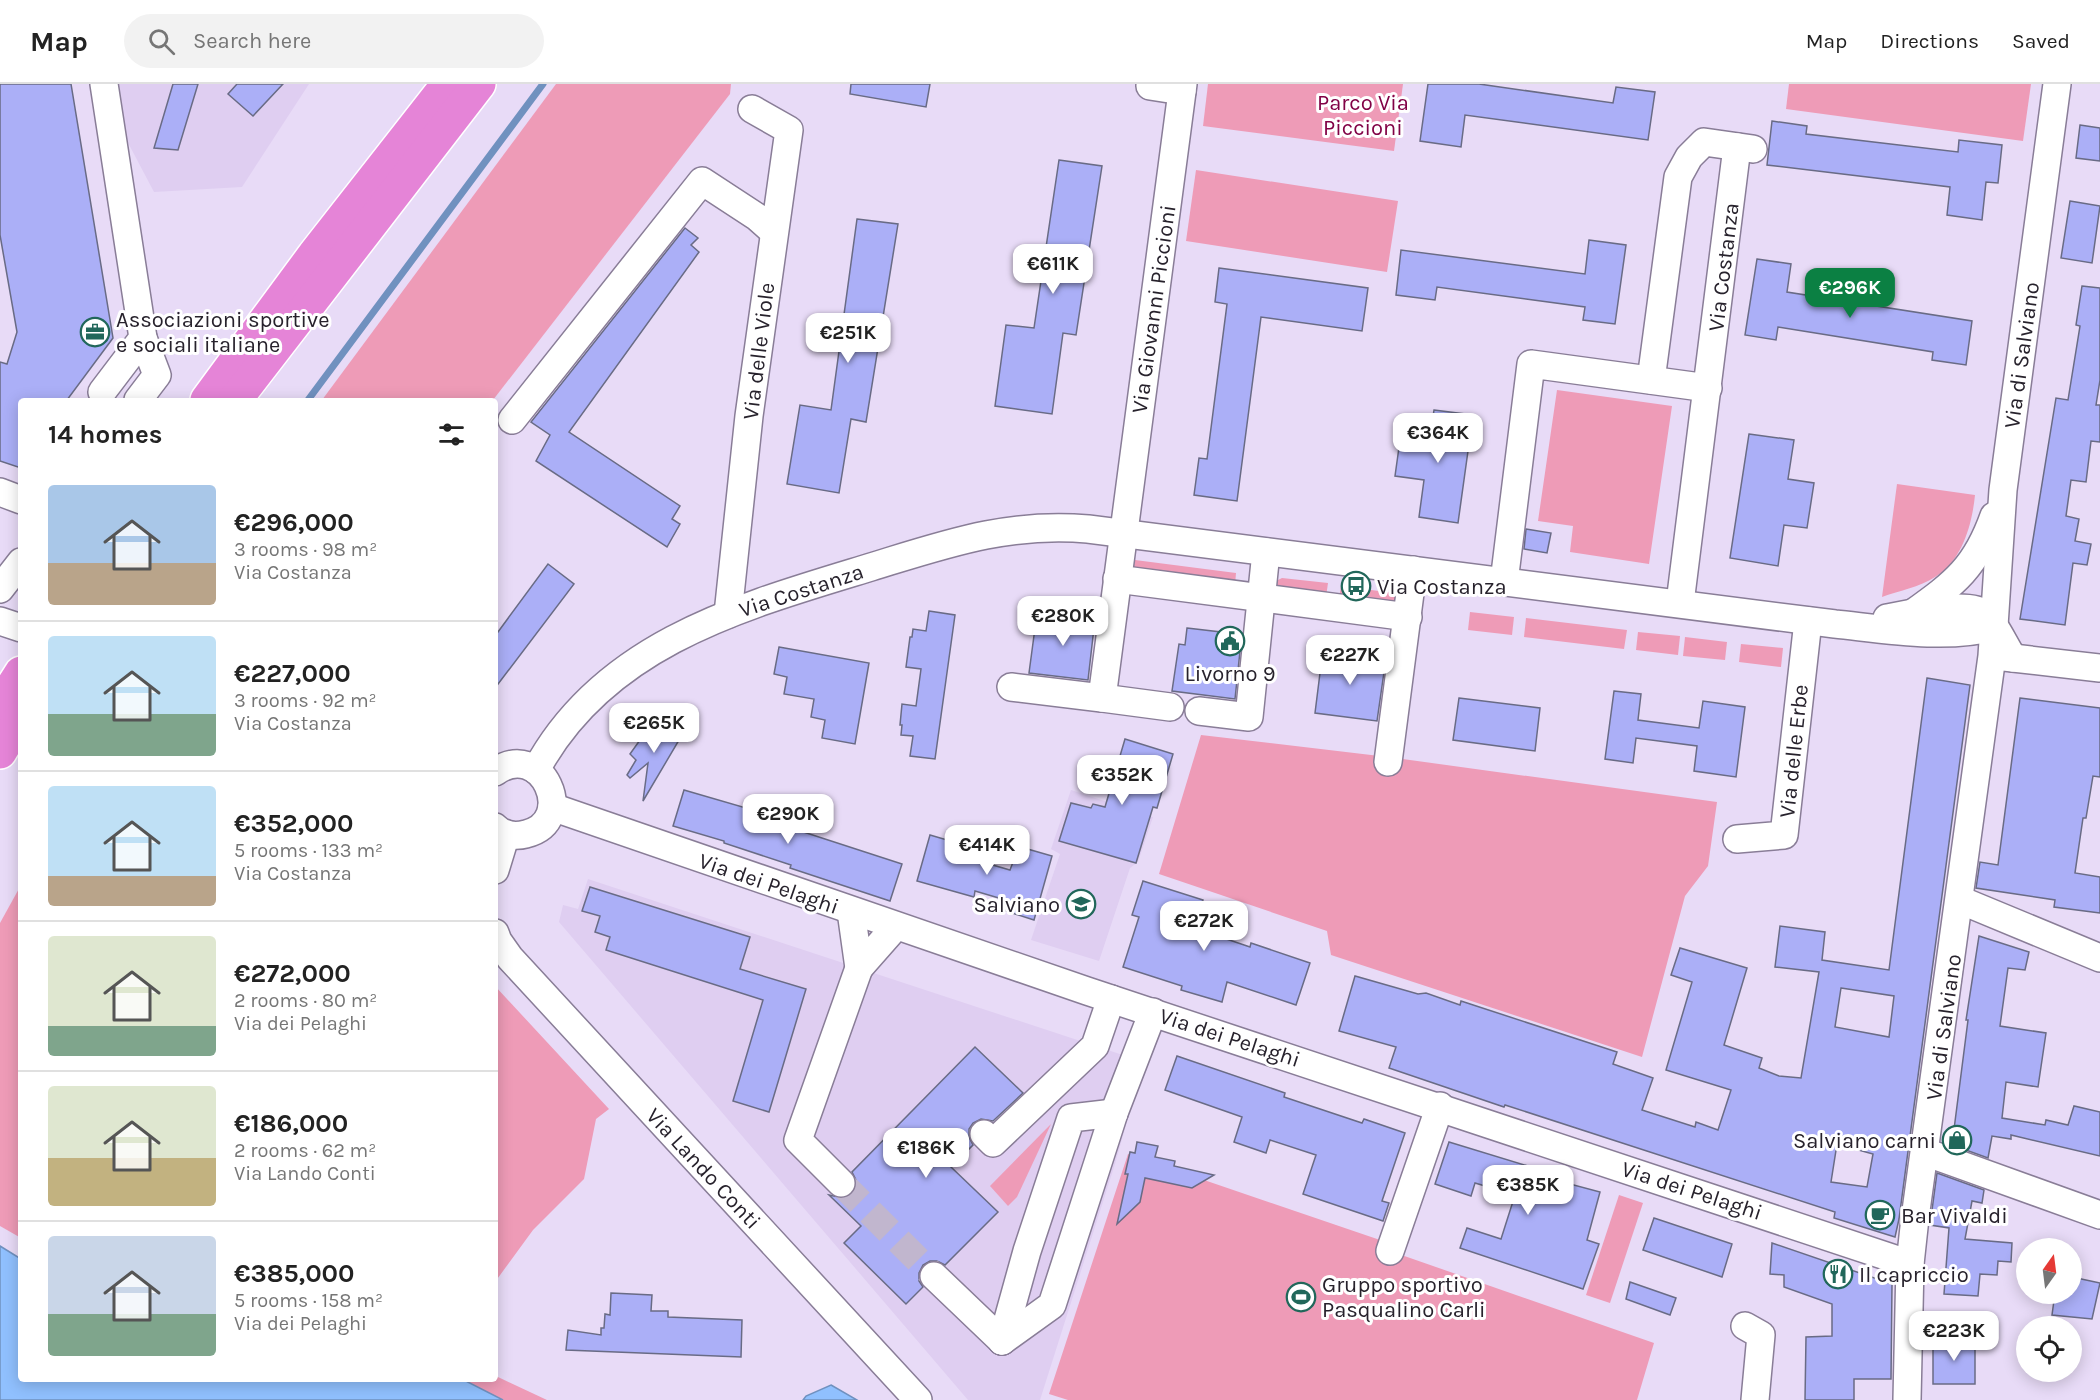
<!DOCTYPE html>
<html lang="en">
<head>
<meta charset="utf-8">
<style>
  :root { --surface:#fff; --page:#f2f2f2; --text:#222; --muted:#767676; --line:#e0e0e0; --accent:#0b8043 }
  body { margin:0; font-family:Karla,sans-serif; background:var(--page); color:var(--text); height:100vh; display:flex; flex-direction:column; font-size:22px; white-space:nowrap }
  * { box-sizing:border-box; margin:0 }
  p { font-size:20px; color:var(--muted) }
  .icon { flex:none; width:33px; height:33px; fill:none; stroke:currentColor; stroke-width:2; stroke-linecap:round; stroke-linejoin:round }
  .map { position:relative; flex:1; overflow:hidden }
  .details { position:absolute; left:18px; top:314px; width:480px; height:984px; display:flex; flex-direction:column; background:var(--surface); border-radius:6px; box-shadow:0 3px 15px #0003 }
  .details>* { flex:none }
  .needle { width:39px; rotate:14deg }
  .buttons { position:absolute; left:2016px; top:1154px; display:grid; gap:12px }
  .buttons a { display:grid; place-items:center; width:66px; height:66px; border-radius:50%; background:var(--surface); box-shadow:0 3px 15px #0003; font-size:30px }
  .price { position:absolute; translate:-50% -51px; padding:0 14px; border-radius:12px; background:#fff; color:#222; font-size:20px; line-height:39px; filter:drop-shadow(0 2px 3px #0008) }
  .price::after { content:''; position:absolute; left:50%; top:36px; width:18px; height:14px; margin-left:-9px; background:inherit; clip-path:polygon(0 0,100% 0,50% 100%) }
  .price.selected { background:var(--accent); color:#fff }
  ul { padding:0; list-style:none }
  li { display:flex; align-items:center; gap:18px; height:150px; padding:0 30px }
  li+li { border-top:2px solid var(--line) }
  li span { display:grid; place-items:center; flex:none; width:168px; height:120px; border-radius:6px; color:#555 }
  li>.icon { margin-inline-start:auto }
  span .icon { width:72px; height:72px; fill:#fffc; stroke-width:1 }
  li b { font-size:26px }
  h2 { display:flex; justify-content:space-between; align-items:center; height:72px; padding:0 30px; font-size:26px }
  header { display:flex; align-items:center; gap:36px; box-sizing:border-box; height:84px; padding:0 30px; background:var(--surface); border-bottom:2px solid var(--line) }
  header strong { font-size:28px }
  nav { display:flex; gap:33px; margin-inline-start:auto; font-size:21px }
  .search { width:420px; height:54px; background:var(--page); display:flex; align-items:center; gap:15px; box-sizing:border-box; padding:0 21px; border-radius:33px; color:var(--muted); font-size:22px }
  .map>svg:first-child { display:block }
</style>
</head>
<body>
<header>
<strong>Map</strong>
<div class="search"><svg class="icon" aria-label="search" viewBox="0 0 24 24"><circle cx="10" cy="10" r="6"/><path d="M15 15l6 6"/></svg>Search here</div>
<nav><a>Map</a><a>Directions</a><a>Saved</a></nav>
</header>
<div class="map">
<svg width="2100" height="1316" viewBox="0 0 2100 1316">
  <rect width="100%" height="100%" fill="#e8dbf7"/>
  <g fill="#dfcef1" fill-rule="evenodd">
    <path d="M97,0H309L242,103L154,108Z"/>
    <path d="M1071,706L1153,733L1138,778L1130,784L1099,877L1031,856L1060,770L1051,765Z"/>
    <path d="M588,795L1144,978L1115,1080L1040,1316H968L559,838L563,821L578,825ZM590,803L749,853L733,906L606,866L610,853L595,848L600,832L583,826ZM770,894L806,905L769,1028L733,1017ZM976,963L1023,1010L951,1083L997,1128L906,1220L844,1160L861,1142L830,1111Z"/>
  </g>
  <g fill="#ee9bb7">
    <path d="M556,0H731L730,10L493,316H322Z"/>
    <path d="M1208,0H1403L1394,67L1203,42Z"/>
    <path d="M1789,0H2031L2023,57L1786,25Z"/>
    <path d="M1196,86L1398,117L1387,188L1186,157Z"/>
    <path d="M1557,306L1672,322L1649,480L1570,468L1573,442L1538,437Z"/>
    <path d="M1897,400L1975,411C1972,441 1962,477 1935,493C1920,503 1898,507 1882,513Z"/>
    <path d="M1135,476L1236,489L1235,501L1133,487Z"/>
    <path d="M1282,494L1328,499L1326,513L1282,508L1276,502V497Z"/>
    <path d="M1341,502L1394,509L1397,513L1396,518L1339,514Z"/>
    <path d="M1470,528L1514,533L1512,551L1468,546Z"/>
    <path d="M1526,534L1627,546L1624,565L1524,553Z"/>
    <path d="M1638,548L1680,552L1678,571L1636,566Z"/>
    <path d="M1685,553L1727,558L1725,576L1683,572Z"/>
    <path d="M1741,560L1783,564L1781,583L1739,578Z"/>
    <path d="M1201,651L1388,673L1717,718L1708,782L1685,812L1642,973L1331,871L1327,847L1159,790Z"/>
    <path d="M21,801V1154L0,1142V839Z"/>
    <path d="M495,902L609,1025L596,1035L584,1095L533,1146L495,1198Z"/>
    <path d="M1051,1040L1017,1113L1008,1122L990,1102Z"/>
    <path d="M1128,1070L1380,1156L1390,1167L1654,1259L1637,1316H1068L1049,1310Z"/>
    <path d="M1619,1111L1643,1119L1610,1219L1586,1211Z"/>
    <path d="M495,1291L498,1293L547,1316H503L460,1295L495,1294Z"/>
  </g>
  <g fill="#90c0fe" stroke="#7091bf" stroke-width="1.5">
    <path d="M0,1162L21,1175V1294H460L503,1316H0Z"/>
    <path d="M831,1301L857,1316H803L806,1312Z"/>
  </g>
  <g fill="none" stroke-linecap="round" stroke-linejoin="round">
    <path stroke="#7091bf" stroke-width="7" d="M308,316L543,0"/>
  </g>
  <g fill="#abaff7" stroke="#696b85" stroke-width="1.5" fill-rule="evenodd">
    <path d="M0,0H71L113,254L67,316H21V384L0,377V278L7,280L17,248L0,151Z"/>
    <path d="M173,0H198L178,66L154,64Z"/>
    <path d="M237,0H283L253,32L228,10Z"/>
    <path d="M851,0H930L926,23L850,10Z"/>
    <path d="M1428,0H1479L1613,19L1616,3L1655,8L1648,56L1465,31L1461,63L1420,57Z"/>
    <path d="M1772,37L1807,42L1806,50L1958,68L1959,56L2002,61L1998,99L1986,98L1982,136L1947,131L1950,103L1767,81Z"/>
    <path d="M2080,41L2100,44V77L2076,74Z"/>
    <path d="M1059,76L1102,82L1076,251L1063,249L1052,330L995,322L1006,241L1034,244Z"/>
    <path d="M2070,117L2100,122L2092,179L2061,174Z"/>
    <path d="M857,135L898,140L866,338L851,335L839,409L787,400L800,321L831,326Z"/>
    <path d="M685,144L698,154L691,161L699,168L569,348L680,422L672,435L680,440L667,463L536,377L550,351L531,338Z"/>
    <path d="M1589,156L1626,161L1615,240L1583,236L1585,223L1437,203L1435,216L1396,211L1401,166L1585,190Z"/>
    <path d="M1757,175L1791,180L1787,208L1972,237L1966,281L1932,276L1933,268L1778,243L1776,256L1745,251Z"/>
    <path d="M1219,184L1368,204L1362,247L1261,233L1237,417L1194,411L1199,374L1207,375L1227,220L1215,218Z"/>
    <path d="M2082,202L2100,204V296L2096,321H2100V358L2091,357L2086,398L2071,396L2066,432L2079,435L2075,457L2091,460L2087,481L2073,479L2065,541L2020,535L2056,314L2068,316L2080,242L2076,241Z"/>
    <path d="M1434,326L1473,331L1458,439L1419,433L1424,396L1395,392L1401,349L1430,354Z"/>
    <path d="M1749,350L1794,356L1788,395L1814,399L1807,444L1784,441L1778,482L1730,474Z"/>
    <path d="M1526,445L1551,449L1547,469L1524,465Z"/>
    <path d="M548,480L574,500L495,604V552Z"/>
    <path d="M929,527L955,531L935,675L910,672L913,652L901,651L902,641H900L902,620L916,622L921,585L906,583L910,553H912L913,545L926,547Z"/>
    <path d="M1044,529L1095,535L1088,596L1029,589L1035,544L1042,545Z"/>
    <path d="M1187,544L1238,550L1237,567H1240L1235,615L1172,607L1179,560L1185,561Z"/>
    <path d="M779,563L869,579L855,660L822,654L825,636L811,633L814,615L784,610L787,593L774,590Z"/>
    <path d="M1330,565L1381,572L1379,587L1384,588L1377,637L1315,629L1321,581L1328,582Z"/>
    <path d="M1927,594L1970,601L1899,1135L1895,1153L1834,1134L1835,1128L1505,1021L1504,1023L1389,984L1396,963L1339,947L1355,892L1418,910L1426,909L1460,921L1461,917L1617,968L1613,980L1653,994L1642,1026L1695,1043L1696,1038L1718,1046L1731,1006L1666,986L1692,898L1671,891L1680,864L1747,884L1724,961L1762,974L1759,984L1779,992L1801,994L1819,888L1775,883L1780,842L1825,848L1822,876L1889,886ZM1841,904L1894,912L1889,953L1835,943ZM1837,1060L1873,1070L1867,1103L1831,1098Z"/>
    <path d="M1614,607L1641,610L1638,636L1699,644L1703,617L1745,623L1736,693L1694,687L1697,662L1636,654L1633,679L1605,675Z"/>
    <path d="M1459,614L1540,624L1535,667L1453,656Z"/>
    <path d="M2020,614L2100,624V693L2093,692L2086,734H2083L2075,789L2100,793V829L2054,823L2055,816L1976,804L1980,778L1998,781Z"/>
    <path d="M662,639L682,651L643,717L648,679L630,694L627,691L636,676L630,670L645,649L652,653Z"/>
    <path d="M1125,655L1173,670L1157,724L1153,723L1136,779L1059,757L1071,719L1091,724L1093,720L1105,723Z"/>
    <path d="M684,706L787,736L785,742L902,780L890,817L790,784L791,781L724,759V757L673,742Z"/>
    <path d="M930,751L954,758L951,769L1010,786L1013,778L1020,779L1024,764L1052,772L1034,836L1006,827L1009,817L975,807L974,813L917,797Z"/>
    <path d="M1143,797L1203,816L1194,844L1250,863L1251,859L1310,879L1296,921L1227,898L1222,918L1181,906L1182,902L1123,883L1139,833L1132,831Z"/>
    <path d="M590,803L750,853L740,885L806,905L769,1028L733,1017L763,916L606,866L610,853L595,848L600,832L582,827Z"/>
    <path d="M1979,852L2029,868L2025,886L2008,884L2000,942L2046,949L2038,1003L2006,998L2002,1034L2045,1041L2046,1036L2068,1041L2074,1022L2100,1028V1072L2011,1051V1055L1992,1052L1988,1074L1952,1061L1968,936H1966Z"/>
    <path d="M975,963L1023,1009L993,1037L981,1035L973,1039L969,1045V1053L973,1061L951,1083L998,1128L945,1181L937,1177H930L923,1181L919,1189V1197L923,1203L906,1220L844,1159L861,1142L829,1111L844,1114L852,1110L856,1104V1096L852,1088Z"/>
    <path d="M1177,972L1285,1009L1284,1013L1362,1039L1364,1035L1405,1049L1382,1117L1389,1119L1383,1137L1303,1110L1316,1071L1270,1056L1266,1069L1234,1058L1242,1033L1165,1006Z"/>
    <path d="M1137,1058L1158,1062L1155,1073L1175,1077L1174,1082L1214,1091L1192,1104L1145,1094L1140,1118L1117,1140L1128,1090H1125L1130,1068L1135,1069Z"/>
    <path d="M1449,1058L1541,1086L1540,1092L1600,1108L1587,1156L1599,1160L1583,1205L1460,1164L1467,1144L1501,1155L1515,1111L1475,1099L1471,1112L1435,1100Z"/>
    <path d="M1937,1089L1984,1106L1982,1119L1972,1117L1965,1155L2012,1159L2011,1178L1998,1177L1997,1191L1980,1190L1978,1212L1944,1210L1949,1144L1930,1141Z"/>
    <path d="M1654,1134L1732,1160L1722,1193L1643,1166Z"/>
    <path d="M1772,1159L1892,1200L1891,1295H1854V1316H1805L1806,1253L1832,1252V1220L1784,1203V1191L1770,1190Z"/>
    <path d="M2072,1193L2100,1199L2092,1235L2052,1231L2055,1209H2072Z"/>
    <path d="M1630,1198L1676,1214L1670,1231L1626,1215Z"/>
    <path d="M611,1209L652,1211L651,1227H668V1233L742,1236L741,1273L566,1266L568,1246L601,1251V1244H604L605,1230L610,1231Z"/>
    <rect x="1933" y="1256" width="42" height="44"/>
  </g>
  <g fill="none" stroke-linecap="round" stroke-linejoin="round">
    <path stroke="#c1b6ce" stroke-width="27" stroke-dasharray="27 14" stroke-linecap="butt" d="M841,1099L934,1192"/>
    <g stroke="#897d97" stroke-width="30">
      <g id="minor">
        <path d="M1150,2L1182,7"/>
        <path d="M1651,296L1678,93L1689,73L1704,58L1753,65"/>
        <path d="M102,308L143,254L104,0"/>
        <path d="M138,316L157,291L143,254"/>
        <path d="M512,336L702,97L757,133L774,148"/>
        <path d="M0,408L21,416"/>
        <path d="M1117,495L1408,533"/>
        <path d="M1504,498L1531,280L1708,304"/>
        <path d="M0,505L21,478"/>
        <path d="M1680,519L1737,63"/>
        <path d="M1913,529C1955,499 1976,483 1994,432"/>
        <path d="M728,530L749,332L789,46L752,25"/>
        <path d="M1887,534C1907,530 1970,516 1985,530C1995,539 2005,562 2013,574"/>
        <path d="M0,537L21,544"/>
        <path d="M1995,572L2100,584"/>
        <path d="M1011,603L1102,614L1183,0"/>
        <path d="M1102,614L1170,623"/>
        <path d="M1199,627L1249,633L1266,468"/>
        <path d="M1388,678L1413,486"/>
        <path d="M536,686C604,559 743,522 871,483C946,460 1008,438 1088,445L1835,540C1883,545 1946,556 1993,543"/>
        <path d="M495,688C542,654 579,737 526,750C515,753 503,751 495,743"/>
        <path d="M552,723L1087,907L1910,1180"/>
        <path d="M1737,755L1784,751L1808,537"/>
        <path d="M495,786L506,750"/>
        <path d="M1960,816L2100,874"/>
        <path d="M851,827L859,884L896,842"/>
        <path d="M495,849L498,857L510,874L918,1316"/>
        <path d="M984,1050L993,1059L1095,962L1111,915"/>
        <path d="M1925,1068L2100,1131"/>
        <path d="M841,1099L798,1056L859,884"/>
        <path d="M1390,1167L1440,1022"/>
        <path d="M934,1192L1002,1257"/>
        <path d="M1745,1242L1761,1251L1755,1316"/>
        <path d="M1002,1257L1052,1221L1114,1029L1153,928"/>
        <path d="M1002,1257L1027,1167L1071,1034L1114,1029"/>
        <path d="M1907,1316L1910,1180L1915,1134L1992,572L2003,406L2057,0"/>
      </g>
    </g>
    <g stroke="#fff" stroke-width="36">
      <g id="highway">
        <path d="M207,316L314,171L448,0"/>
        <path d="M235,316L479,0"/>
        <path d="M0,622L21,589"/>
        <path d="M0,668L21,633"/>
      </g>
    </g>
    <use href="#minor" stroke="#fff" stroke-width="27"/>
    <use href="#highway" stroke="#e584d7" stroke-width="33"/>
  </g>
  <defs>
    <g id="office-ring" transform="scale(1.5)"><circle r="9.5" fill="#fff" stroke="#21675a" stroke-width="1.5"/><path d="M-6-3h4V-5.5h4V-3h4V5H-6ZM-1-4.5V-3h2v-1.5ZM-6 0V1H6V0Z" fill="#21675a"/></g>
    <g id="bus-ring" transform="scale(1.5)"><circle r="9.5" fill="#fff" stroke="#21675a" stroke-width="1.5"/><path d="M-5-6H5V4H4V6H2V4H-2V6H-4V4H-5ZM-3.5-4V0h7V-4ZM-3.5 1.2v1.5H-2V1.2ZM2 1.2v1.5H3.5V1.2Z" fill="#21675a"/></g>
    <g id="civic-ring" transform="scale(1.5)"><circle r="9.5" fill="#fff" stroke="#21675a" stroke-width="1.5"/><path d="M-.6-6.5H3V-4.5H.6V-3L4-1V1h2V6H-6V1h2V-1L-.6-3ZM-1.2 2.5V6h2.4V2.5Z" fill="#21675a"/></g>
    <g id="school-ring" transform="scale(1.5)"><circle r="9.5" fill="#fff" stroke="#21675a" stroke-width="1.5"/><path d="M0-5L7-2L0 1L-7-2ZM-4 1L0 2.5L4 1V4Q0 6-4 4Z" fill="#21675a"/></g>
    <g id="shop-ring" transform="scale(1.5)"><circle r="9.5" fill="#fff" stroke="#21675a" stroke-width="1.5"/><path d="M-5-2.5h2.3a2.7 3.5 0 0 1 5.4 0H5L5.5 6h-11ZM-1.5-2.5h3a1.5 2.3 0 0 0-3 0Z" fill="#21675a"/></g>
    <g id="cafe-ring" transform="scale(1.5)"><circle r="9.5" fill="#fff" stroke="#21675a" stroke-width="1.5"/><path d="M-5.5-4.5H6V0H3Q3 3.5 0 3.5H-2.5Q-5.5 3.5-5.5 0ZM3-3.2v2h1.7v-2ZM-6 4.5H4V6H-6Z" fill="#21675a"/></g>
    <g id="restaurant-ring" transform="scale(1.5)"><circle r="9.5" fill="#fff" stroke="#21675a" stroke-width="1.5"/><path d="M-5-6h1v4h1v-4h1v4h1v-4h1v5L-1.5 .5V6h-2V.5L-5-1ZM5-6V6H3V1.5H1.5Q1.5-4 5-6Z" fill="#21675a"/></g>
    <g id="stadium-ring" transform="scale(1.5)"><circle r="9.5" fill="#fff" stroke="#21675a" stroke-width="1.5"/><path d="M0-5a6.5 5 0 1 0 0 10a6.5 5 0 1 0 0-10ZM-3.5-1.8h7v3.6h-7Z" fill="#21675a"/></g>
  </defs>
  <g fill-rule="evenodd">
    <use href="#office-ring" x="95" y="248"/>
    <use href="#bus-ring" x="1356" y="502"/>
    <use href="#civic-ring" x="1230" y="557"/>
    <use href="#school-ring" x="1081" y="820"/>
    <use href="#shop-ring" x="1957" y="1056"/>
    <use href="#cafe-ring" x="1880" y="1131"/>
    <use href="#restaurant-ring" x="1838" y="1190"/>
    <use href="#stadium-ring" x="1301" y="1213"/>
  </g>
  <g text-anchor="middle" stroke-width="6" stroke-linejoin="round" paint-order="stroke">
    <g font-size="22" fill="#810246" stroke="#fff">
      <text x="1363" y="26">Parco Via<tspan x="1363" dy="25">Piccioni</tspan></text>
    </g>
    <g font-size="22" fill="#27222c" stroke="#fff">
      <text transform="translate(1723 183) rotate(-83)" y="8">Via Costanza</text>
      <text transform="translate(1153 225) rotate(-82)" y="8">Via Giovanni Piccioni</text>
      <text transform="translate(758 267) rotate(-83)" y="8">Via delle Viole</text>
      <text transform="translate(2021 271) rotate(-82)" y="8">Via di Salviano</text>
      <text transform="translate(801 506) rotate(-18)" y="8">Via Costanza</text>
      <text transform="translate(1793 667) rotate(-84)" y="8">Via delle Erbe</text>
      <text transform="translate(769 799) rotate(19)" y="8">Via dei Pelaghi</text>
      <text transform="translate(1943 943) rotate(-82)" y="8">Via di Salviano</text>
      <text transform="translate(1230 953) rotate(18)" y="8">Via dei Pelaghi</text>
      <text transform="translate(704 1084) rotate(47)" y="8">Via Lando Conti</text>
      <text transform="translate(1692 1106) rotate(18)" y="8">Via dei Pelaghi</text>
    </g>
    <g font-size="22" fill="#27222c" stroke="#fff" text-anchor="start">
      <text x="116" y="243">Associazioni sportive<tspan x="116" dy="25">e sociali italiane</tspan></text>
      <text x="1377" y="510">Via Costanza</text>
      <text x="1230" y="597" text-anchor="middle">Livorno 9</text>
      <text x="1060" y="828" text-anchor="end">Salviano</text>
      <text x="1936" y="1064" text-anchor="end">Salviano carni</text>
      <text x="1901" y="1139">Bar Vivaldi</text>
      <text x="1859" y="1198">Il capriccio</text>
      <text x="1322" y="1208">Gruppo sportivo<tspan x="1322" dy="25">Pasqualino Carli</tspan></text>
    </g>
  </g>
</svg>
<div class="buttons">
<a><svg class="needle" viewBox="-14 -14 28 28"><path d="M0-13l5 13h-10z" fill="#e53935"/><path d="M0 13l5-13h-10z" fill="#767676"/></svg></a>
<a><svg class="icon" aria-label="locate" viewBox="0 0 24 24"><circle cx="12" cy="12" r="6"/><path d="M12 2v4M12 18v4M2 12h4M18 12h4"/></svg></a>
</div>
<b class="price" style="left:1053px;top:211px">€611K</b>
<b class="price selected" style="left:1850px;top:235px">€296K</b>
<b class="price" style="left:848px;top:280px">€251K</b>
<b class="price" style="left:1438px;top:380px">€364K</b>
<b class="price" style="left:1063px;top:563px">€280K</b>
<b class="price" style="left:1350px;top:602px">€227K</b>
<b class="price" style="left:654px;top:670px">€265K</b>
<b class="price" style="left:1122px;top:722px">€352K</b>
<b class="price" style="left:788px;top:761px">€290K</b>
<b class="price" style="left:987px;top:792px">€414K</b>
<b class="price" style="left:1204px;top:868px">€272K</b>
<b class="price" style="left:926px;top:1095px">€186K</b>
<b class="price" style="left:1528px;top:1132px">€385K</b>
<b class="price" style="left:1954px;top:1278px">€223K</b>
<section class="details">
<h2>14 homes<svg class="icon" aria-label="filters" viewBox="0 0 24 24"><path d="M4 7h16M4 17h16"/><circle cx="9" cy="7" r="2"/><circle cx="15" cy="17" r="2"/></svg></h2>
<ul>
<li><span style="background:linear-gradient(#a9c7e8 65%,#b9a48a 0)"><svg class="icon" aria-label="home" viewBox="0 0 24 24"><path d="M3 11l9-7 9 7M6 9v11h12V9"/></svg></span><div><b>€296,000</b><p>3 rooms · 98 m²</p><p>Via Costanza</p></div></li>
<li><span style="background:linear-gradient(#bfe0f5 65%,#7fa58c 0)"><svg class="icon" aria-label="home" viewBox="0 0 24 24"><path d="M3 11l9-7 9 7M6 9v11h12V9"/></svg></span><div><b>€227,000</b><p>3 rooms · 92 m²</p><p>Via Costanza</p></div></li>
<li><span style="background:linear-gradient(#bfe0f5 75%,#b9a48a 0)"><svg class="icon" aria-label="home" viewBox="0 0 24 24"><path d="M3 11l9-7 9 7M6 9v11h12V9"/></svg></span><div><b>€352,000</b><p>5 rooms · 133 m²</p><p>Via Costanza</p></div></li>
<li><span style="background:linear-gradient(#dfe7d0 75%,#7fa58c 0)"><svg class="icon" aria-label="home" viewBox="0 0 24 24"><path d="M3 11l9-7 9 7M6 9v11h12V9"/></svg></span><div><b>€272,000</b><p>2 rooms · 80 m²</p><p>Via dei Pelaghi</p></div></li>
<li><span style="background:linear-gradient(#dfe7d0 60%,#c2b280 0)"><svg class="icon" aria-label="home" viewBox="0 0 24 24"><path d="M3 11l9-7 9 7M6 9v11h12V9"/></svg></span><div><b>€186,000</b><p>2 rooms · 62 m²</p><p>Via Lando Conti</p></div></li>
<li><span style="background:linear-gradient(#c9d6e8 65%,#7fa58c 0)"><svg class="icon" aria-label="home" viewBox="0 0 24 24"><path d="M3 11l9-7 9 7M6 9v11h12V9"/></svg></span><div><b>€385,000</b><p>5 rooms · 158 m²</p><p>Via dei Pelaghi</p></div></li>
</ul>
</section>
</div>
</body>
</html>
